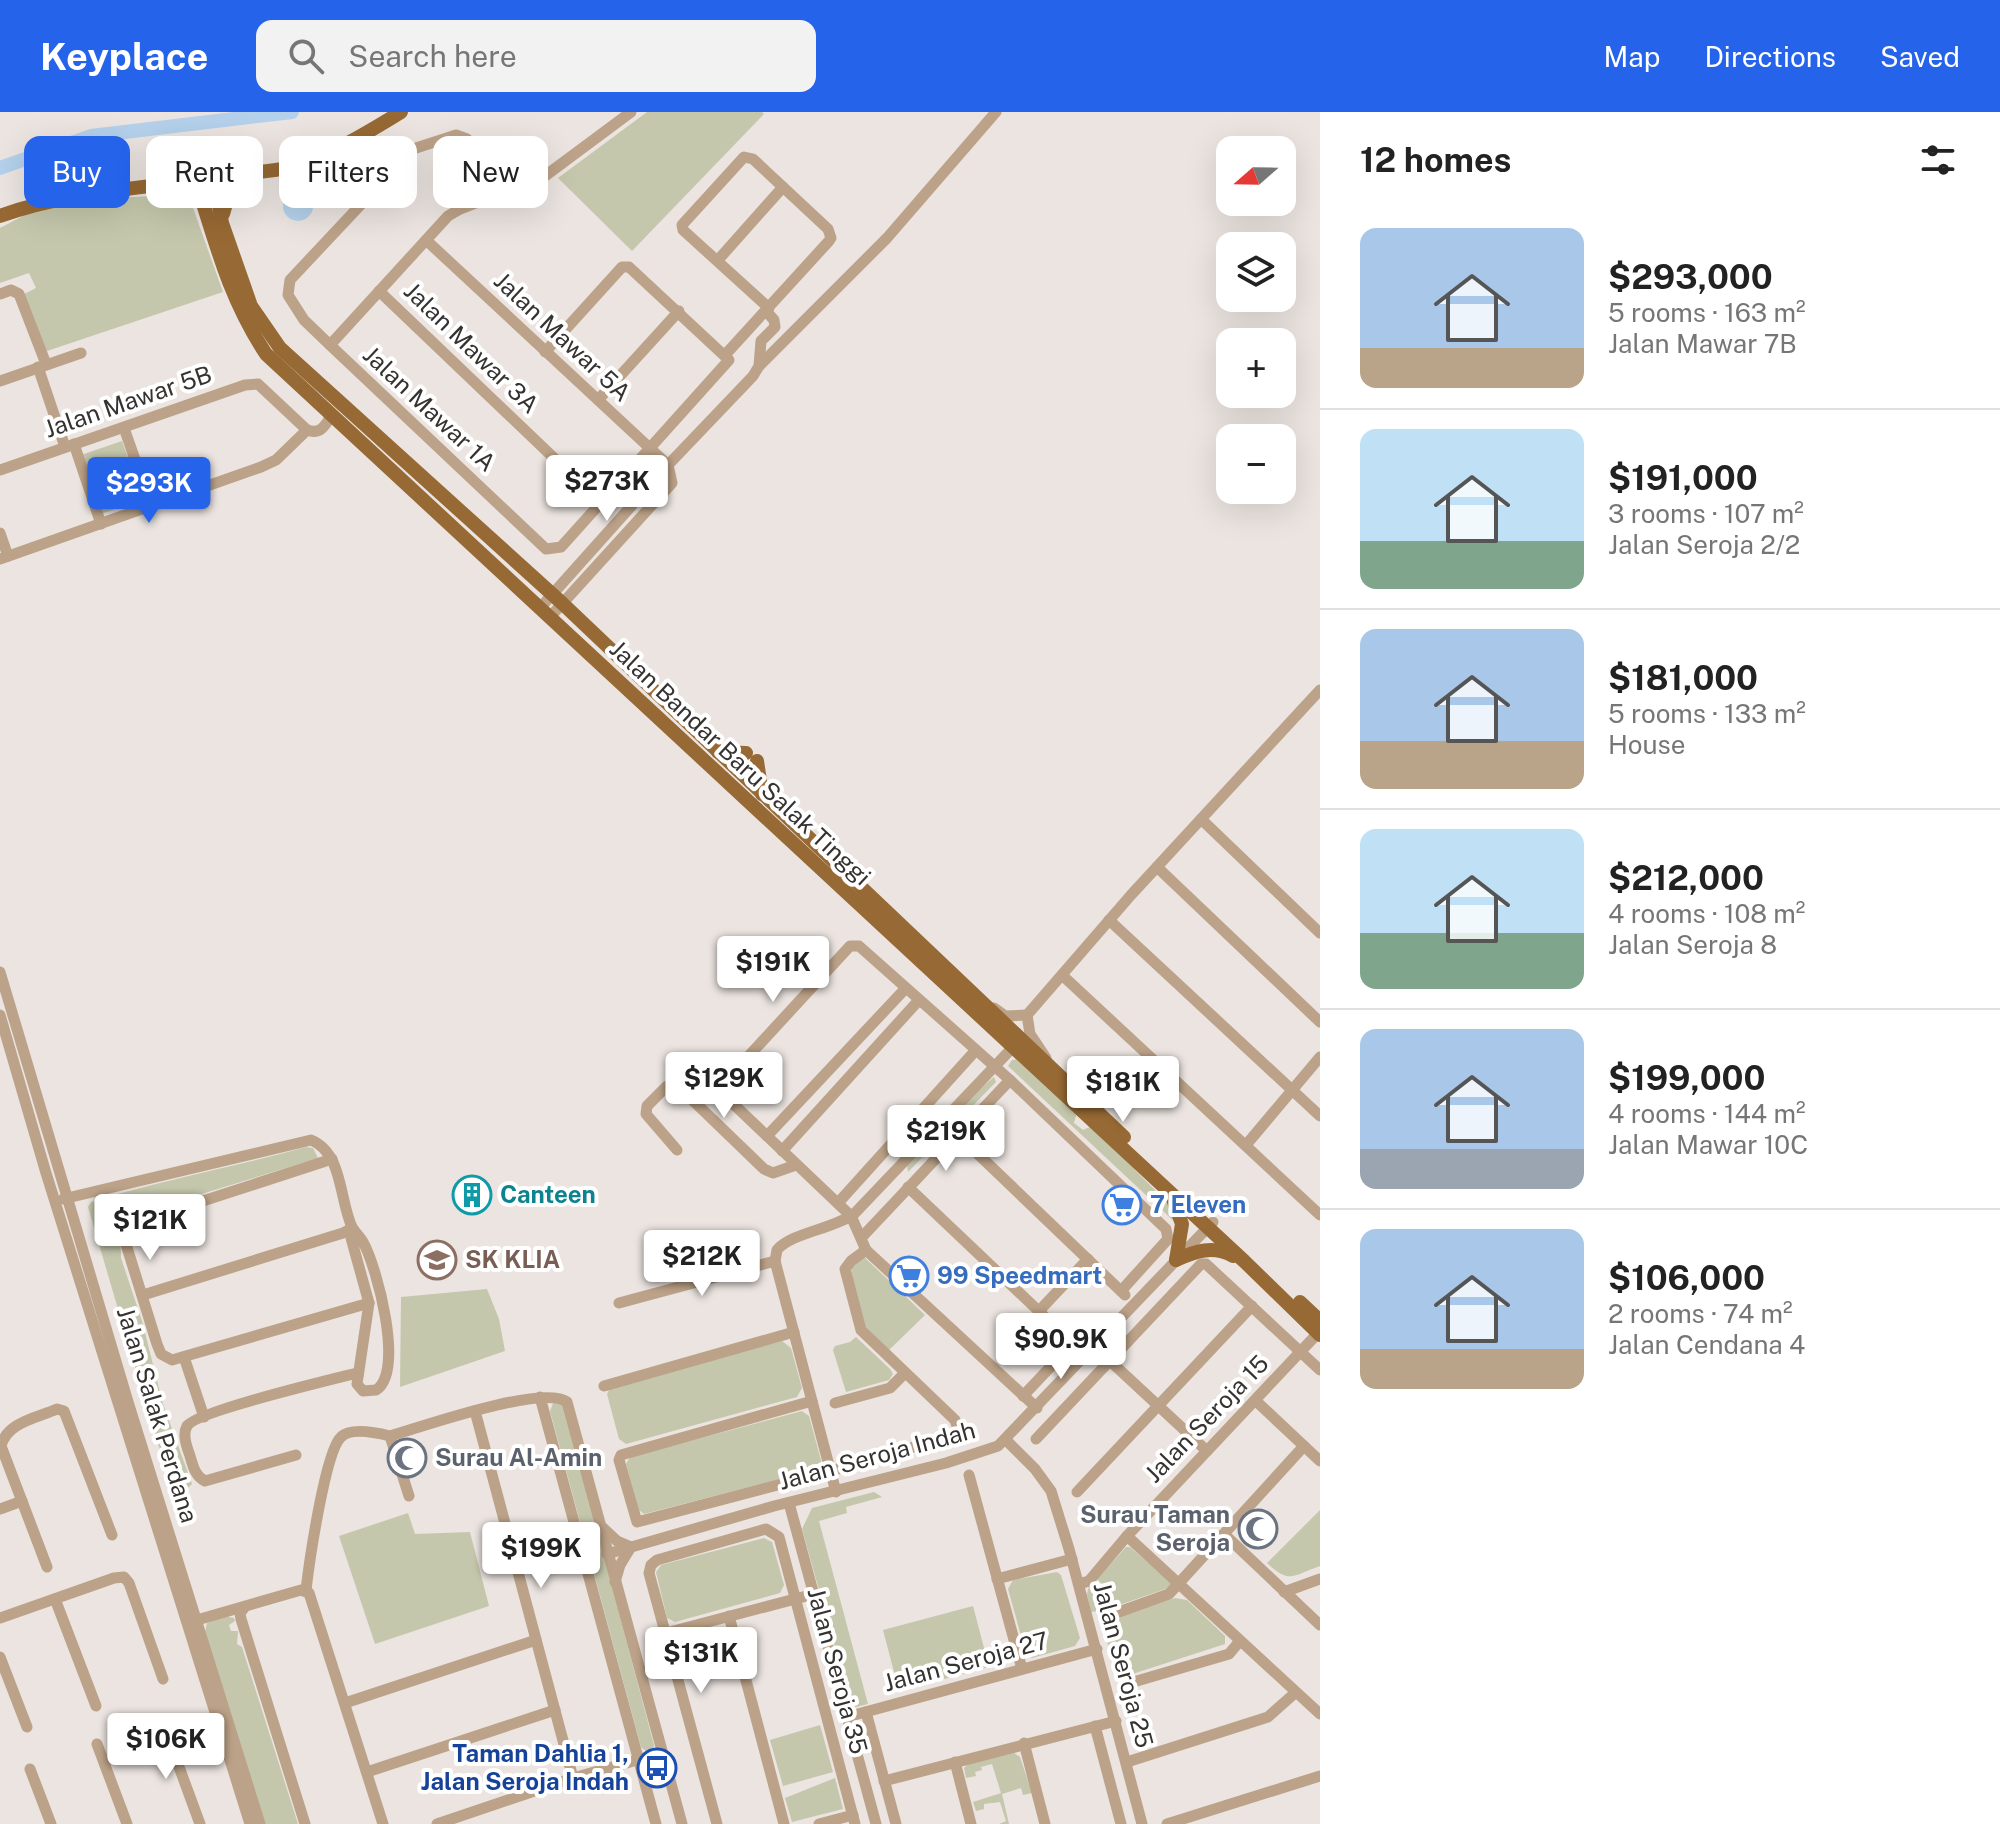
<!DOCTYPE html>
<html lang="en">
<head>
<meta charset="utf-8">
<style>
  :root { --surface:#fff; --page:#f2f2f2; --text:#222; --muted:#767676; --line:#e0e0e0; --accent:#2563eb }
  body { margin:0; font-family:"Public Sans",sans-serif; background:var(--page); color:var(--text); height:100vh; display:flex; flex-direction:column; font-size:30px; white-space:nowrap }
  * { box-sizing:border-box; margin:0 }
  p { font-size:26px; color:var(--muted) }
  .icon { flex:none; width:44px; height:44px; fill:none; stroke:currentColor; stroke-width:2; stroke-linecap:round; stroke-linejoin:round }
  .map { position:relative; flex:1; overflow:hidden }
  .sheet { display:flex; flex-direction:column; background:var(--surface); width:680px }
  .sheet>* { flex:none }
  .guide { position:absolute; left:24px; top:24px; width:760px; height:72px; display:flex; gap:16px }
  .needle { width:52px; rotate:250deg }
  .fabs { position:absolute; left:1216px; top:24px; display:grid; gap:16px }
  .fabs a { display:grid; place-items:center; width:80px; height:80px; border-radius:16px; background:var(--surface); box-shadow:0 8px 32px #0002; font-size:40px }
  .price { position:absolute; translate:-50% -68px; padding:0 18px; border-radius:8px; background:#fff; color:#222; font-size:26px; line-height:52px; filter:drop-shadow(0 2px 4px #0008) }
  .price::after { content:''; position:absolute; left:50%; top:48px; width:24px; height:18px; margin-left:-12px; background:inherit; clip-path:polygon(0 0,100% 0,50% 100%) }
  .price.current { background:var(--accent); color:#fff }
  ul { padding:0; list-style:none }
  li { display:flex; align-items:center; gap:24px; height:200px; padding:0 40px }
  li+li { border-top:2px solid var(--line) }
  li span { display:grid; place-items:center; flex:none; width:224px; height:160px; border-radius:16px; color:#555 }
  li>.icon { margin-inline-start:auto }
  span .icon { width:96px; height:96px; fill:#fffc; stroke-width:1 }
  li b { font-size:34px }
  h2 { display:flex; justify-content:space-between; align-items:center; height:96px; padding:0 40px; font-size:34px }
  .chip { padding:0 28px; border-radius:16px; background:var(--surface); box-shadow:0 8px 32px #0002; font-size:28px; line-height:72px }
  .chip.current { background:var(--accent); color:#fff }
  header { display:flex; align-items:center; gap:48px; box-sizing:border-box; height:112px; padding:0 40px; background:var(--accent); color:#fff }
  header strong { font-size:38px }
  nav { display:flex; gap:44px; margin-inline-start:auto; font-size:28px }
  .search { width:560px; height:72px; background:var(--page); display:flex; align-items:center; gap:20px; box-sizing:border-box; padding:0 28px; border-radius:16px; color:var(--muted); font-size:30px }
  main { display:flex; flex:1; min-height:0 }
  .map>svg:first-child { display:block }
</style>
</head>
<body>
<header>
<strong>Keyplace</strong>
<div class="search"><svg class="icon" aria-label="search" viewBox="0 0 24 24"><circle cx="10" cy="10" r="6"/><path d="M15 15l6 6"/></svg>Search here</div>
<nav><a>Map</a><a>Directions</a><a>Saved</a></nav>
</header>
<main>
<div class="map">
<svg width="1320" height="1712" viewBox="0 0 1320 1712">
  <rect width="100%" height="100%" fill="#ebe4e0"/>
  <g fill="#c5c7ac">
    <path d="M647,0H762L764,2L632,139L558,66Z"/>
    <path d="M166,83H178L192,93L223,180L44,240L24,182L36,176L29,161L0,171V116C13,110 26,101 40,96C75,83 128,87 166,83Z"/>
    <path d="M122,329L143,387L101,402L81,343Z"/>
    <path d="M1020,947L1077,1000L1074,1011L1083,1018L1092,1014L1133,1052L1135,1058L1171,1094L1179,1114L1008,954L1012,948Z"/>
    <path d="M994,965L996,970L991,975L908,1060L907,1053L974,982Z"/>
    <path d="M306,1035L313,1036L318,1046L150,1098L129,1106L120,1118L121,1146L142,1209L163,1292L192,1372L177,1386L156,1326L88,1095L91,1090C162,1068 235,1055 306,1035Z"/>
    <path d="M863,1144L925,1203L888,1239L865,1214L851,1163L852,1155Z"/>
    <path d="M487,1177L499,1207L505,1239L400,1275L401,1185Z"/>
    <path d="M856,1225L890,1257L893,1262L889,1268L846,1280L833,1238L835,1234L850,1230Z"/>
    <path d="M782,1229L791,1236L802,1276L797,1285L626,1332L619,1327L607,1282L611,1274Z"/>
    <path d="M554,1289L563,1290L654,1633L653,1638L647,1640L641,1635L550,1299Z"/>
    <path d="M802,1299L809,1304L822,1352L819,1357L644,1402L639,1398L626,1352L630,1345Z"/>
    <path d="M874,1380L882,1385L846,1395L847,1401L819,1409L868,1592L852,1596L802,1417L812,1396Z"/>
    <path d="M1320,1398V1454C1292,1464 1290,1472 1267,1451Z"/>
    <path d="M408,1401L415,1422L470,1420L489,1494L375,1532L339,1424Z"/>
    <path d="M764,1426L772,1430L784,1473L780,1481L675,1510L667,1506L656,1460L661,1453Z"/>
    <path d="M1126,1435H1130L1172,1472L1168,1476L1105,1498L1091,1500L1087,1482L1089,1474L1092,1473L1097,1492L1108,1488L1103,1473L1097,1467Z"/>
    <path d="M1057,1460L1061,1463L1080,1526L1075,1534L1032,1546L1026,1542L1008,1477L1013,1468Z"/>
    <path d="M1175,1486L1187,1488L1225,1524V1532L1117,1567L1102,1510Z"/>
    <path d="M973,1494L989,1555L899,1579L883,1518Z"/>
    <path d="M224,1504L234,1506L235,1509L229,1513L231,1519H238L237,1532L242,1535L298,1712H265L205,1520L207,1511Z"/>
    <path d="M820,1613L833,1660L783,1674L770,1628Z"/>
    <path d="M1014,1641L1020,1645L1032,1681L1023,1683L1021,1676L1002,1682L1009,1712H999L1006,1709L1000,1690L984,1692V1697L976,1699L973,1690L1001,1681L992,1652L981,1655L982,1658L975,1660L976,1664L966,1666L964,1656L968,1652Z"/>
    <path d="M835,1666L843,1697L792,1710L785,1686Z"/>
  </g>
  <circle fill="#b4d0ea" cx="298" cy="94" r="15"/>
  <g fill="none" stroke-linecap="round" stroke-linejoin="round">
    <path stroke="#b4d0ea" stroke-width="14" d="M0,56L91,24L292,0"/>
    <g stroke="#bca288" stroke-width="11">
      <path d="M490,86L467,27L456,23L413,37L290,168L288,183L304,208L330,233L546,437L561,435L729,248L629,155H622L545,240"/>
      <path d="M426,128L668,353"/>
      <path d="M718,148L783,75"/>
      <path d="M379,179L601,391"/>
      <path d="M0,182L11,178L19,182L46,252"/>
      <path d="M330,233L448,104L460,97L545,64L631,0"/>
      <path d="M725,243L829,129L831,126L828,117L753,47L744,45L682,113L683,118L769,196"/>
      <path d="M759,254L887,126L996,0"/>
      <path d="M38,255L65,335"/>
      <path d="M0,269L81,241"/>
      <path d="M598,288L679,199"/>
      <path d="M124,316L151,393"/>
      <path d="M307,318C320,323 325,314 331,304"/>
      <path d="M74,332L101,412"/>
      <path d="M0,358L245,273L258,272L307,318L276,348L261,355L0,447"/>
      <path d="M0,421L8,444"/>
      <path d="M541,495L668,353L753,264L759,254L761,229L775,215L774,208L766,199"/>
      <path d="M551,504L672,371L668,353"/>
      <path d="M1201,707L1320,821"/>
      <path d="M1157,755L1320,910"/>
      <path d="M1109,808L1320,1004"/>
      <path d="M0,860L129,1293L260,1712"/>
      <path d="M1062,863L1320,1103"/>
      <path d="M994,896L1005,904L1027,903"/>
      <path d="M0,903L46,1061L250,1712"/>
      <path d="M1046,946L1030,922L1027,903L1131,783L1320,578"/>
      <path d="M958,1023L1125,1183"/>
      <path d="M767,1024L905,877"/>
      <path d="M1246,1033L1320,945"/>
      <path d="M677,1038L646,1002L647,994L667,974L680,976L764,1057L773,1061L796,1053"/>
      <path d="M782,1039L919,888"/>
      <path d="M332,1047L132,1112L127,1117L125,1129L157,1232L161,1242L172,1248L369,1191"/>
      <path d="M908,1075L1086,1244"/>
      <path d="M63,1087L311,1028C343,1041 339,1087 352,1115C355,1120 360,1125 363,1130C377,1155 405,1260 376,1278L363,1279L357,1272L369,1191L351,1126L352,1116"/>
      <path d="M838,1091L976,938"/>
      <path d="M862,1125L1010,968"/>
      <path d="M143,1183L343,1121L352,1116"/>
      <path d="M619,1191L775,1149"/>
      <path d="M1039,1199L1088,1147"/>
      <path d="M184,1245L204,1305"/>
      <path d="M1109,1248L1207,1339"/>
      <path d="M604,1274L794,1220"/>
      <path d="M1023,1284L1073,1231"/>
      <path d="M540,1285L656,1712"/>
      <path d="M812,1289L621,1343L619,1348L637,1410L831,1359L955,1323L958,1317L955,1308L861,1218L845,1157L851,1149L866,1138"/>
      <path d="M1256,1289L1320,1349"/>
      <path d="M835,1291L890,1276L905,1261"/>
      <path d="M1037,1296L866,1138L851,1104L726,985L722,973L850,834H859L1010,968L1166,1117L1168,1127L1121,1179"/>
      <path d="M475,1299L573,1666"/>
      <path d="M1036,1327L1201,1152H1206L1320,1258"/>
      <path d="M1006,1328L1035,1357L1051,1379L1069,1437L1142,1712"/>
      <path d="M296,1343L205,1369C195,1364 193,1354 190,1344C187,1335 182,1323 187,1314C195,1300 333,1267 357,1261"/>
      <path d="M969,1363L1022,1557"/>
      <path d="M836,1380L775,1149L777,1138C791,1121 833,1117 854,1102L1016,932"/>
      <path d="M1077,1380L1252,1194"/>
      <path d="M409,1384L390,1324C421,1315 543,1272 567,1290L682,1712"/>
      <path d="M789,1391L876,1712"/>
      <path d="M0,1397L22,1389"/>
      <path d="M602,1415L617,1429L631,1435L620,1453L615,1470"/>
      <path d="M1224,1422L1320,1513"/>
      <path d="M1127,1424L1320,1602"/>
      <path d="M607,1442L774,1394L946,1351L998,1334L1213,1110"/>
      <path d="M47,1455L1,1334C7,1310 37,1306 57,1297L64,1299L112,1423"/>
      <path d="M997,1467L1072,1447"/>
      <path d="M1079,1472L1089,1469L1127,1424L1318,1221"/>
      <path d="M306,1478C309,1452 325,1340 341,1325C351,1315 378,1321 390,1324"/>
      <path d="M1284,1480L1320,1467"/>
      <path d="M55,1487L96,1594"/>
      <path d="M244,1496L240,1501L241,1507L305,1712"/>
      <path d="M1116,1501L1169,1482L1304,1334"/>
      <path d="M729,1504L784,1712"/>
      <path d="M0,1506L114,1466L124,1465L129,1471L163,1567"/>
      <path d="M190,1510L301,1478L309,1481L383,1712"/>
      <path d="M666,1521L814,1482"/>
      <path d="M0,1545L27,1615"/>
      <path d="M1130,1571L1229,1542L1239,1530"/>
      <path d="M345,1591L536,1528"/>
      <path d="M866,1600L896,1712"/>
      <path d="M847,1605L1097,1537"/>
      <path d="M164,1614L200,1712"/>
      <path d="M1095,1614L1121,1712"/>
      <path d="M1024,1631L1045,1712"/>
      <path d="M97,1632L127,1712"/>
      <path d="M955,1650L971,1712"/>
      <path d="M1127,1650L1268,1605L1295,1581"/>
      <path d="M30,1657L51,1712"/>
      <path d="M367,1660L555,1598"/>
      <path d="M884,1669L1116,1609"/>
      <path d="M437,1712L573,1666L662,1641"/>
      <path d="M717,1712L649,1461L651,1453L657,1448L766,1417L779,1425L855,1712"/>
      <path d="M819,1712L853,1703"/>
      <path d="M1167,1712L1320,1664"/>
    </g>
    <g stroke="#976934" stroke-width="14">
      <path d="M214,67L222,111L251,194L280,236L563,492L1124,1025"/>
      <path d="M196,69C216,132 229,186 266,242L1244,1149L1320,1223"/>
      <path d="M223,102C229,80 231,73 254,68"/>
      <path d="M0,104C77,76 161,76 242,62C258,60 275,59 291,55C329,44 367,21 401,0"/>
      <path d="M718,640L746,641"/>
      <path d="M757,649L762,682"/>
      <path d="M1173,1087L1182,1112L1176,1148"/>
      <path d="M1176,1148C1195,1139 1214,1133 1233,1144"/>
      <path d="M1300,1190L1320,1209"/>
    </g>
  </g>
  <defs>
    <g id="building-ring" transform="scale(2)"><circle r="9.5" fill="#fff" stroke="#0f9aa8" stroke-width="1.5"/><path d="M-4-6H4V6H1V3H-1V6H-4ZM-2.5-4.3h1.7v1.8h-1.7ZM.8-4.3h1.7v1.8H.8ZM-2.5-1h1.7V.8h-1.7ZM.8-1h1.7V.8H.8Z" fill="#0f9aa8"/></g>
    <g id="supermarket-ring" transform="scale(2)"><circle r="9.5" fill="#fff" stroke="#3f7fe0" stroke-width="1.5"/><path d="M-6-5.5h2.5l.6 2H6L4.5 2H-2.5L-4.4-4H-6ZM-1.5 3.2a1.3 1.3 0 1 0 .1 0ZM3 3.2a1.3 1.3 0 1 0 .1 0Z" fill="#3f7fe0"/></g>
    <g id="school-ring" transform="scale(2)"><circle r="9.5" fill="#fff" stroke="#8d6e63" stroke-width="1.5"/><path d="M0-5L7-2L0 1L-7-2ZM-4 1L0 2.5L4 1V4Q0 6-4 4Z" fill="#8d6e63"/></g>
    <g id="mosque-ring" transform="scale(2)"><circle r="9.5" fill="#fff" stroke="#6b7280" stroke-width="1.5"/><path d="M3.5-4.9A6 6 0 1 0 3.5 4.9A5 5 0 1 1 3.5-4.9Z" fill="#6b7280"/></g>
    <g id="bus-ring" transform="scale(2)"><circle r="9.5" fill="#fff" stroke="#1a4fb4" stroke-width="1.5"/><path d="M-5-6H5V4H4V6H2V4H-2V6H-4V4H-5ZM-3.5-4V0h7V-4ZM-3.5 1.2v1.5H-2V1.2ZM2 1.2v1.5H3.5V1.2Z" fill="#1a4fb4"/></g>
  </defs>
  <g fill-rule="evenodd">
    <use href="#building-ring" x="472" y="1083"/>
    <use href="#supermarket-ring" x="1122" y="1093"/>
    <use href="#school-ring" x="437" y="1148"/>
    <use href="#supermarket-ring" x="909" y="1164"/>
    <use href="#mosque-ring" x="407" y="1346"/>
    <use href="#mosque-ring" x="1258" y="1417"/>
    <use href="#bus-ring" x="657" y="1656"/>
  </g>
  <g text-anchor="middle" stroke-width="8" stroke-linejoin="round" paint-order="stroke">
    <g font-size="24" fill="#353331" stroke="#fff">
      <text transform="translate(562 225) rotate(43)" y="8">Jalan Mawar 5A</text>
      <text transform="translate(471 236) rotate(44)" y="8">Jalan Mawar 3A</text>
      <text transform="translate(128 290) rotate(-19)" y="8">Jalan Mawar 5B</text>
      <text transform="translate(429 297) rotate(43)" y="8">Jalan Mawar 1A</text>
      <text transform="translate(740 651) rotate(43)" y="8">Jalan Bandar Baru Salak Tinggi</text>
      <text transform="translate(157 1303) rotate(73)" y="8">Jalan Salak Perdana</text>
      <text transform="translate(1207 1307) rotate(-46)" y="8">Jalan Seroja 15</text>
      <text transform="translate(877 1344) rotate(-15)" y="8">Jalan Seroja Indah</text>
      <text transform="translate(966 1550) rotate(-15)" y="8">Jalan Seroja 27</text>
      <text transform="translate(1123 1553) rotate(75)" y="8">Jalan Seroja 25</text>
      <text transform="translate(837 1559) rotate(75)" y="8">Jalan Seroja 35</text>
    </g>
    <g font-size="24" font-weight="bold" fill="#0d838f" stroke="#fff" text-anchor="start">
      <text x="500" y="1091">Canteen</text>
    </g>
    <g font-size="24" font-weight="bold" fill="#366cbe" stroke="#fff" text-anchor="start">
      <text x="1150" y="1101">7 Eleven</text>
      <text x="937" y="1172">99 Speedmart</text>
    </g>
    <g font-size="24" font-weight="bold" fill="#785e54" stroke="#fff" text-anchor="start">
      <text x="465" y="1156">SK KLIA</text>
    </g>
    <g font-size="24" font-weight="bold" fill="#5b616d" stroke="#fff" text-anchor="start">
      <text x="435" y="1354">Surau Al-Amin</text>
      <text x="1230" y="1411" text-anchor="end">Surau Taman<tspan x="1230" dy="28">Seroja</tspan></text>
    </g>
    <g font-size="24" font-weight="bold" fill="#164399" stroke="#fff" text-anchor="end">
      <text x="629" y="1650">Taman Dahlia 1,<tspan x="629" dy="28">Jalan Seroja Indah</tspan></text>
    </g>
  </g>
</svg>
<div class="fabs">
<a><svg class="needle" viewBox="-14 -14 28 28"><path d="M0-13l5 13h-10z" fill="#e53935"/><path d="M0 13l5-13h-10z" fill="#767676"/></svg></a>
<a><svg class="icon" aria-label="layers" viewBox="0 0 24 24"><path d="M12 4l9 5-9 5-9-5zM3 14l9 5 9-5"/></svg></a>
<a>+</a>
<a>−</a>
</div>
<b class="price" style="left:607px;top:411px">$273K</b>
<b class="price current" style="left:149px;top:413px">$293K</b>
<b class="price" style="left:773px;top:892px">$191K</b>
<b class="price" style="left:724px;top:1008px">$129K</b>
<b class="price" style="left:1123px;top:1012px">$181K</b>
<b class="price" style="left:946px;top:1061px">$219K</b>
<b class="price" style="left:150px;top:1150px">$121K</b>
<b class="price" style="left:702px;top:1186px">$212K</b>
<b class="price" style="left:1061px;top:1269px">$90.9K</b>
<b class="price" style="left:541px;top:1478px">$199K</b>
<b class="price" style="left:701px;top:1583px">$131K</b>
<b class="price" style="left:166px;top:1669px">$106K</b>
<div class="guide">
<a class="chip current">Buy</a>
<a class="chip">Rent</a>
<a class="chip">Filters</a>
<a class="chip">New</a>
</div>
</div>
<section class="sheet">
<h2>12 homes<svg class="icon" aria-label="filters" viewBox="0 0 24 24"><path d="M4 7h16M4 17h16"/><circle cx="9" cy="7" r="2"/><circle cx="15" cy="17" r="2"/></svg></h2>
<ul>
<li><span style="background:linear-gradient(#a9c7e8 75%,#b9a48a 0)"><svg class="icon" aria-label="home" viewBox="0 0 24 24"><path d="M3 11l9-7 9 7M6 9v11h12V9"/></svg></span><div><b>$293,000</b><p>5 rooms · 163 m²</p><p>Jalan Mawar 7B</p></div></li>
<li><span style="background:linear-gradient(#bfe0f5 70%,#7fa58c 0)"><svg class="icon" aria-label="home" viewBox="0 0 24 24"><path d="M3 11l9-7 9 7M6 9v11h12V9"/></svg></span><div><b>$191,000</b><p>3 rooms · 107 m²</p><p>Jalan Seroja 2/2</p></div></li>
<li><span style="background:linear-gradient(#a9c7e8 70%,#b9a48a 0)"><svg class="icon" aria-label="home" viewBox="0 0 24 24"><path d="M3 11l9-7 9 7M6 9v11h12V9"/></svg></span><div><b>$181,000</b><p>5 rooms · 133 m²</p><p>House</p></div></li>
<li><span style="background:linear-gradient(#bfe0f5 65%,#7fa58c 0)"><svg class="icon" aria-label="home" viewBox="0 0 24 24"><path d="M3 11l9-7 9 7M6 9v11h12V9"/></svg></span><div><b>$212,000</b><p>4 rooms · 108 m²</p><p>Jalan Seroja 8</p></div></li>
<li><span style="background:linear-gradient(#a9c7e8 75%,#9aa5b1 0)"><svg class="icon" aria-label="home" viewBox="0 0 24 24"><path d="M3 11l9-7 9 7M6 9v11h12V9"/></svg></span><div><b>$199,000</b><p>4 rooms · 144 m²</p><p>Jalan Mawar 10C</p></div></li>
<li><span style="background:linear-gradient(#a9c7e8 75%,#b9a48a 0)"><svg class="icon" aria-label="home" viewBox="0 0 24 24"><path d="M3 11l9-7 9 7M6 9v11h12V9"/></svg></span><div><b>$106,000</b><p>2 rooms · 74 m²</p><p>Jalan Cendana 4</p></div></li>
</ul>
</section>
</main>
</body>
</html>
